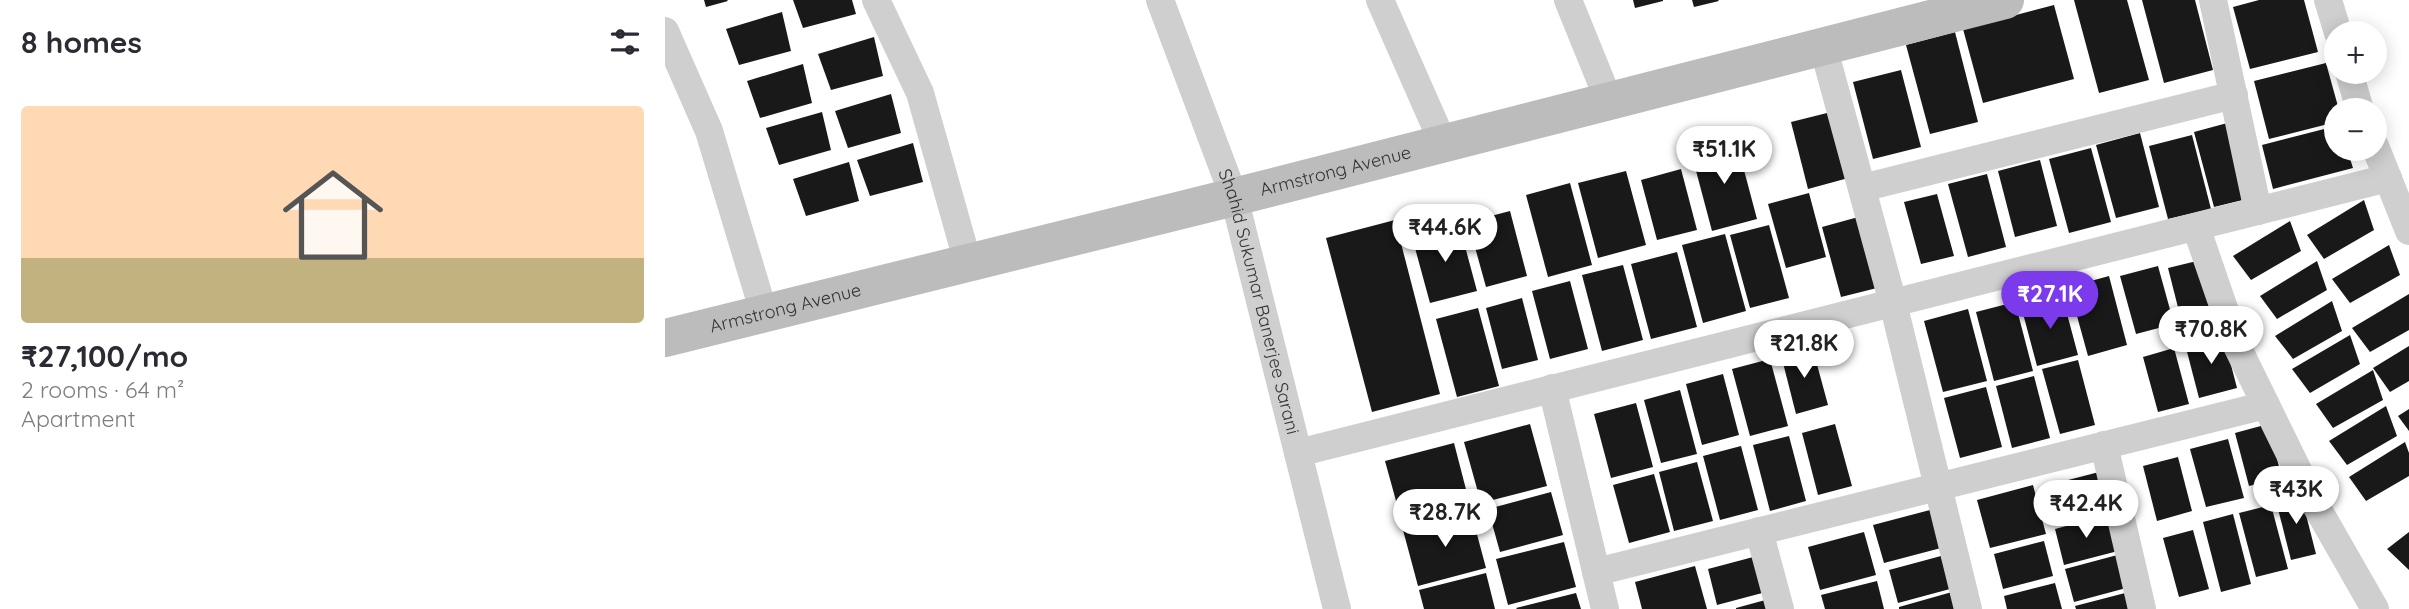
<!DOCTYPE html>
<html lang="en">
<head>
<meta charset="utf-8">
<style>
  :root { --surface:#fff; --page:#f2f2f3; --text:#2b2b33; --muted:#7c7c81; --accent:#7c3aed }
  body { margin:0; font-family:Quicksand,sans-serif; background:var(--page); color:var(--text); height:100vh; display:flex; flex-direction:column; font-size:26px; white-space:nowrap }
  * { box-sizing:border-box; margin:0 }
  p { font-size:23px; color:var(--muted) }
  .icon { flex:none; width:38px; height:38px; fill:none; stroke:currentColor; stroke-width:2; stroke-linecap:round; stroke-linejoin:round }
  .map { position:relative; flex:1; overflow:hidden }
  .details { display:flex; flex-direction:column; background:var(--surface); width:665px }
  .details>* { flex:none }
  .buttons { position:absolute; left:1659px; top:21px; display:grid; gap:14px }
  .buttons a { display:grid; place-items:center; width:63px; height:63px; border-radius:50%; background:var(--surface); box-shadow:0 4px 18px #0003; font-size:35px }
  .price { position:absolute; translate:-50% -60px; padding:0 16px; border-radius:24px; background:#fff; color:#222; font-size:23px; line-height:46px; filter:drop-shadow(0 2px 4px #0008) }
  .price::after { content:''; position:absolute; left:50%; top:42px; width:21px; height:16px; margin-left:-10px; background:inherit; clip-path:polygon(0 0,100% 0,50% 100%) }
  .price.selected { background:var(--accent); color:#fff }
  ul { padding:0; list-style:none }
  li { display:grid; align-content:center; gap:14px; height:371px; padding:0 21px }
  li span { display:grid; place-items:center; height:217px; border-radius:7px; color:#555 }
  li>.icon { margin-inline-start:auto }
  span .icon { width:126px; height:126px; fill:#fffc; stroke-width:1 }
  li b { font-size:30px }
  h2 { display:flex; justify-content:space-between; align-items:center; height:84px; padding:0 21px; font-size:30px }
  main { display:flex; flex:1; min-height:0 }
  .map>svg:first-child { display:block }
</style>
</head>
<body>
<main>
<section class="details">
<h2>8 homes<svg class="icon" aria-label="filters" viewBox="0 0 24 24"><path d="M4 7h16M4 17h16"/><circle cx="9" cy="7" r="2"/><circle cx="15" cy="17" r="2"/></svg></h2>
<ul>
<li><span style="background:linear-gradient(#ffd9b3 70%,#c2b280 0)"><svg class="icon" aria-label="home" viewBox="0 0 24 24"><path d="M3 11l9-7 9 7M6 9v11h12V9"/></svg></span><div><b>₹27,100/mo</b><p>2 rooms · 64 m²</p><p>Apartment</p></div></li>
</ul>
</section>
<div class="map">
<svg width="1744" height="609" viewBox="0 0 1744 609">
  <rect width="100%" height="100%" fill="#fff"/>
  <g fill="#191919">
    <path d="M39,0H62L63,1L41,7Z"/>
    <path d="M128,0H187L191,14L138,28Z"/>
    <path d="M968,0H998V1L970,8Z"/>
    <path d="M1027,0H1053L1054,1L1029,7Z"/>
    <path d="M1409,0H1462L1484,80L1434,93Z"/>
    <path d="M1477,0H1530L1548,70L1499,83Z"/>
    <path d="M1594,0H1639L1653,52L1585,69L1568,7Z"/>
    <path d="M1389,5L1409,79L1318,103L1298,29Z"/>
    <path d="M117,12L126,51L74,65L61,29Z"/>
    <path d="M1290,32L1313,122L1265,134L1241,45Z"/>
    <path d="M209,37L218,76L166,90L153,54Z"/>
    <path d="M1661,63L1674,110H1671V122L1604,139L1589,81Z"/>
    <path d="M138,64L147,103L95,118L82,81Z"/>
    <path d="M1236,70L1256,147L1208,159L1188,82Z"/>
    <path d="M226,94L236,133L183,148L170,111Z"/>
    <path d="M1170,111L1187,177L1143,189L1126,122Z"/>
    <path d="M157,112L166,150L114,165L101,128Z"/>
    <path d="M1566,122L1586,198L1549,207L1529,132Z"/>
    <path d="M1671,126V149H1682L1688,168L1608,189L1597,145Z"/>
    <path d="M1475,133L1494,207L1451,218L1431,145Z"/>
    <path d="M1527,135L1546,209L1503,219L1484,146Z"/>
    <path d="M1071,140L1092,219L1047,231L1026,152Z"/>
    <path d="M248,143L258,182L205,196L192,160Z"/>
    <path d="M1426,148L1446,222L1404,233L1384,159Z"/>
    <path d="M1375,160L1392,226L1350,237L1333,171Z"/>
    <path d="M184,162L194,201L141,216L128,179Z"/>
    <path d="M1016,169L1032,230L992,240L976,180Z"/>
    <path d="M961,171L981,245L933,258L913,183Z"/>
    <path d="M1322,174L1341,247L1303,257L1283,184Z"/>
    <path d="M905,183L927,265L883,277L861,195Z"/>
    <path d="M1144,193L1161,257L1121,268L1103,204Z"/>
    <path d="M1272,194L1289,256L1256,264L1239,202Z"/>
    <path d="M1699,200L1709,230L1659,259L1642,235Z"/>
    <path d="M845,211L862,276L821,287L803,222Z"/>
    <path d="M1197,216L1216,287L1176,297L1157,227Z"/>
    <path d="M730,220L775,394L707,412L661,238Z"/>
    <path d="M1625,221L1636,251L1586,280L1568,256Z"/>
    <path d="M794,224L812,291L765,303L747,237Z"/>
    <path d="M1104,225L1124,298L1085,308L1065,235Z"/>
    <path d="M1060,234L1081,311L1038,323L1017,245Z"/>
    <path d="M1724,245L1735,275L1685,303L1667,279Z"/>
    <path d="M1012,252L1032,327L986,339L966,264Z"/>
    <path d="M1540,259L1556,321L1519,331L1503,268Z"/>
    <path d="M1652,261L1662,290L1612,319L1595,296Z"/>
    <path d="M958,265L978,340L937,351L917,275Z"/>
    <path d="M1493,266L1509,324L1471,334L1455,276Z"/>
    <path d="M1444,276L1462,345L1423,356L1404,287Z"/>
    <path d="M905,281L923,349L885,359L867,291Z"/>
    <path d="M1744,294V330L1705,352L1687,328Z"/>
    <path d="M1397,295L1413,355L1372,366L1356,306Z"/>
    <path d="M857,298L873,360L837,369L821,308Z"/>
    <path d="M1667,301L1677,331L1628,359L1610,336Z"/>
    <path d="M1350,302L1368,371L1329,381L1311,312Z"/>
    <path d="M813,308L834,386L792,397L771,319Z"/>
    <path d="M1303,309L1322,381L1278,392L1259,321Z"/>
    <path d="M1558,334L1572,388L1534,398L1520,344Z"/>
    <path d="M1685,335L1695,364L1645,393L1627,369Z"/>
    <path d="M1147,346L1163,405L1131,414L1116,355Z"/>
    <path d="M1744,346V381L1725,392L1708,368Z"/>
    <path d="M1509,348L1524,404L1493,412L1478,357Z"/>
    <path d="M1105,359L1123,426L1085,436L1067,369Z"/>
    <path d="M1413,360L1430,425L1395,434L1377,369Z"/>
    <path d="M1708,370L1718,400L1668,428L1651,404Z"/>
    <path d="M1058,374L1074,435L1037,445L1021,384Z"/>
    <path d="M1369,376L1385,438L1347,448L1331,386Z"/>
    <path d="M1321,387L1337,447L1295,458L1279,398Z"/>
    <path d="M1015,390L1032,454L996,463L979,400Z"/>
    <path d="M971,403L988,467L946,478L929,414Z"/>
    <path d="M1721,406L1732,436L1682,465L1664,441Z"/>
    <path d="M1744,409V431L1733,416Z"/>
    <path d="M865,424L882,486L816,503L799,442Z"/>
    <path d="M1170,424L1187,486L1153,495L1137,433Z"/>
    <path d="M1603,424L1617,478L1584,486L1570,433Z"/>
    <path d="M1124,436L1141,501L1105,511L1088,445Z"/>
    <path d="M1563,439L1579,498L1541,507L1525,449Z"/>
    <path d="M1740,442L1744,453V476L1701,501L1684,477Z"/>
    <path d="M789,443L804,501L736,519L720,461Z"/>
    <path d="M1076,446L1093,510L1055,520L1038,456Z"/>
    <path d="M1513,457L1527,511L1492,521L1478,466Z"/>
    <path d="M1032,462L1048,521L1009,531L994,472Z"/>
    <path d="M1434,472L1444,512L1391,526L1380,486Z"/>
    <path d="M989,474L1005,532L964,543L948,485Z"/>
    <path d="M1368,485L1381,534L1325,548L1312,500Z"/>
    <path d="M1635,491L1651,554L1626,560L1610,497Z"/>
    <path d="M886,492L898,535L835,552L823,509Z"/>
    <path d="M1606,505L1623,569L1591,577L1574,513Z"/>
    <path d="M1265,510L1276,548L1219,563L1208,525Z"/>
    <path d="M806,512L821,568L753,586L738,530Z"/>
    <path d="M1568,514L1586,584L1556,592L1538,522Z"/>
    <path d="M1443,515L1453,551L1399,565L1390,529Z"/>
    <path d="M1528,530L1544,589L1514,597L1498,538Z"/>
    <path d="M1199,532L1211,575L1155,590L1143,547Z"/>
    <path d="M1744,532V570L1722,549Z"/>
    <path d="M1379,541L1388,576L1338,589L1329,554Z"/>
    <path d="M899,542L911,587L843,605L831,559Z"/>
    <path d="M1456,554L1465,587L1409,602L1400,569Z"/>
    <path d="M1092,556L1101,592L1052,605L1043,569Z"/>
    <path d="M1276,556L1285,589L1233,603L1224,570Z"/>
    <path d="M1030,566L1042,609H977L970,582Z"/>
    <path d="M821,573L830,609H759L754,590Z"/>
    <path d="M1212,581L1219,609H1160L1156,595Z"/>
    <path d="M1390,583L1397,609H1342L1339,596Z"/>
    <path d="M1287,592L1292,609H1234V607Z"/>
    <path d="M1464,592L1468,609H1411L1410,606Z"/>
    <path d="M911,593L916,609H852L851,608Z"/>
    <path d="M1104,599L1107,609H1071V608Z"/>
  </g>
  <g fill="none" stroke-linecap="round" stroke-linejoin="round">
    <g stroke="#cfcfcf" stroke-width="28">
      <path d="M211,0L255,93L303,263"/>
      <path id="s1" d="M495,0L569,197L672,609"/>
      <path d="M715,0L778,143"/>
      <path d="M903,0L944,101"/>
      <path d="M1548,0L1593,211"/>
      <path d="M1663,0L1673,33"/>
      <path d="M0,31L44,131L99,313"/>
      <path d="M1158,46L1228,303L1303,609"/>
      <path d="M1684,72L1695,110"/>
      <path d="M1710,146L1744,231"/>
      <path d="M1197,188L1569,95"/>
      <path d="M1531,227L1572,346L1646,497L1710,609"/>
      <path d="M887,388L940,609"/>
      <path d="M1439,445L1477,609"/>
      <path d="M633,453L1723,178"/>
      <path d="M1094,531L1115,609"/>
      <path d="M931,572L1601,405"/>
    </g>
    <path stroke="#bcbcbc" stroke-width="38" id="s2" d="M0,338L569,197L1340,0"/>
  </g>
  <g text-anchor="middle" stroke-width="7" stroke-linejoin="round" paint-order="stroke">
    <g font-size="18" fill="#323232" stroke="#fff">
      <text dy="6" stroke="none"><textPath href="#s2" startOffset="691">Armstrong Avenue</textPath></text>
      <text dy="6" stroke="none"><textPath href="#s1" startOffset="318">Shahid Sukumar Banerjee Sarani</textPath></text>
      <text dy="6" stroke="none"><textPath href="#s2" startOffset="124">Armstrong Avenue</textPath></text>
    </g>
  </g>
</svg>
<div class="buttons">
<a>+</a>
<a>−</a>
</div>
<b class="price" style="left:1059px;top:186px">₹51.1K</b>
<b class="price" style="left:780px;top:264px">₹44.6K</b>
<b class="price selected" style="left:1385px;top:331px">₹27.1K</b>
<b class="price" style="left:1546px;top:366px">₹70.8K</b>
<b class="price" style="left:1139px;top:380px">₹21.8K</b>
<b class="price" style="left:1631px;top:526px">₹43K</b>
<b class="price" style="left:1421px;top:540px">₹42.4K</b>
<b class="price" style="left:780px;top:549px">₹28.7K</b>
</div>
</main>
</body>
</html>
